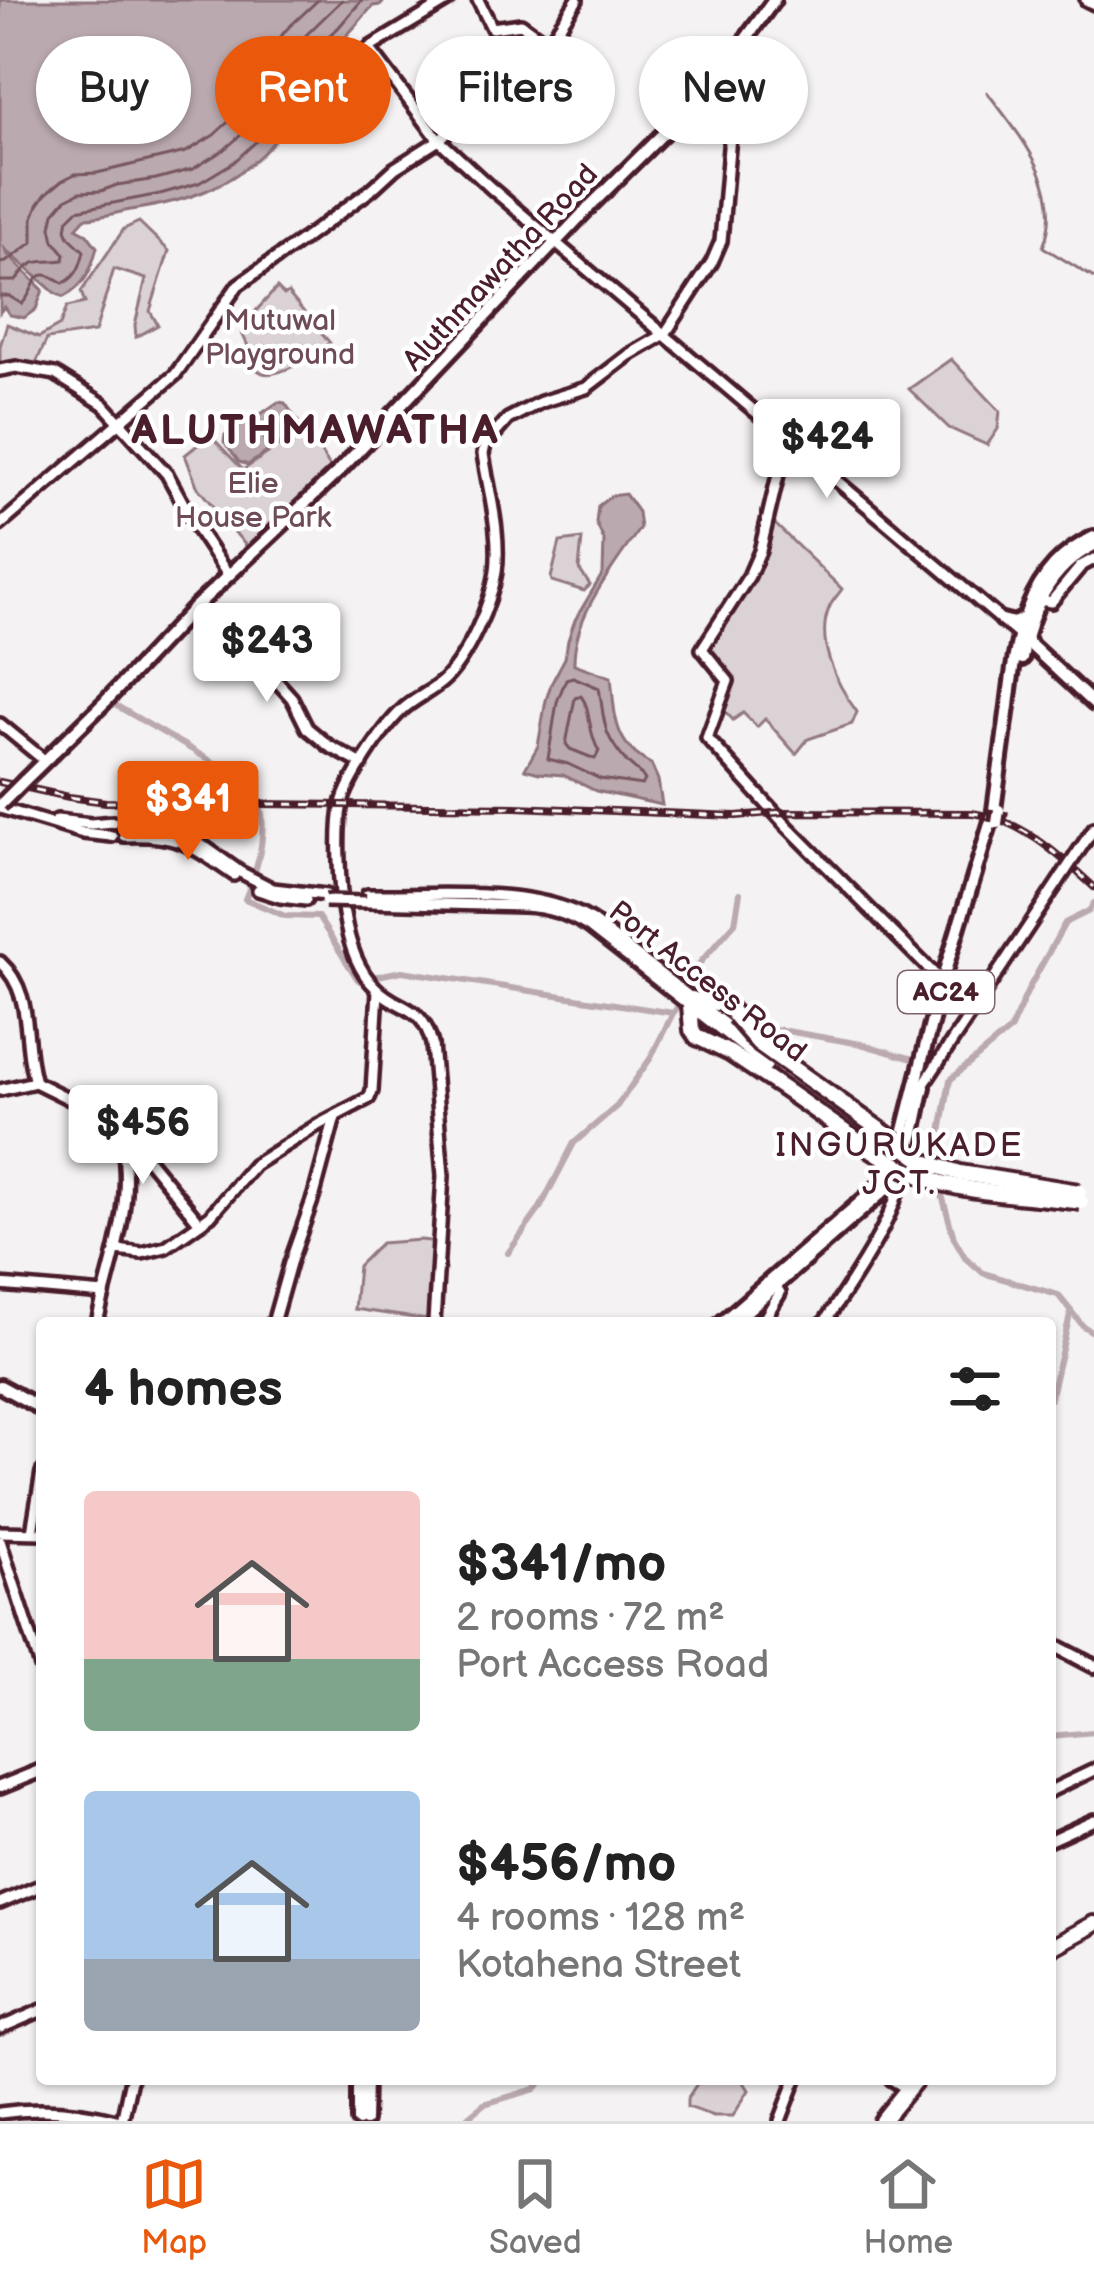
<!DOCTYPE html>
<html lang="en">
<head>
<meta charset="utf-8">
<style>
  :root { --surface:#fff; --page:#f6f6f6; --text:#222; --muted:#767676; --line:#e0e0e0; --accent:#ea580c }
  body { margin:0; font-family:"Balsamiq Sans",sans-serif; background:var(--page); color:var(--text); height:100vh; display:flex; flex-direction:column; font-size:45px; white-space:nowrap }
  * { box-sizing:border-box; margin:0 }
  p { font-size:39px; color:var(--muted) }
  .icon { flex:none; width:66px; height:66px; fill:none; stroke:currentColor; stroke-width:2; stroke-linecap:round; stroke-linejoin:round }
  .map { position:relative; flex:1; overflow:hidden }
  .details { position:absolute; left:36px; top:1317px; width:1020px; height:768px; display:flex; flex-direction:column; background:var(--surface); border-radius:12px; box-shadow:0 3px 9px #0004 }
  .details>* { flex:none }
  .banner { position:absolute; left:36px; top:36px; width:1023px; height:108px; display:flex; gap:24px }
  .price { position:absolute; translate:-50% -102px; padding:0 27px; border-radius:12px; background:#fff; color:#222; font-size:39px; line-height:78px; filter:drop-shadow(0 3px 6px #0008) }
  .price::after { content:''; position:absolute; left:50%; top:72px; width:36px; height:27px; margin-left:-18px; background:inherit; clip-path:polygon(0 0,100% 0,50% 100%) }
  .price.current { background:var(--accent); color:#fff }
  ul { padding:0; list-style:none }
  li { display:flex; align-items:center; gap:36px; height:300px; padding:0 48px }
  li span { display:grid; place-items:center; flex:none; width:336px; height:240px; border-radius:12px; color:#555 }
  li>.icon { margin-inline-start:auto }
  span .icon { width:144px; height:144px; fill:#fffc; stroke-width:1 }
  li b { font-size:51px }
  h2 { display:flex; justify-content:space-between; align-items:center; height:144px; padding:0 48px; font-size:51px }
  .pill { padding:0 42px; border-radius:54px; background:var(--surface); box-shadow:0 3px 9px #0004; font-size:42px; line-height:108px }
  .pill.current { background:var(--accent); color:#fff }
  .dock { display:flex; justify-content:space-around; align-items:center; height:168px; border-top:3px solid var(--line); background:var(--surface); font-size:33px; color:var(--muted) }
  .dock a { display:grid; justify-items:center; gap:6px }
  .dock .current { color:var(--accent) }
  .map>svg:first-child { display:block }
</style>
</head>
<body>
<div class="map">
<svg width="1094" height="2121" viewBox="0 0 1094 2121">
  <rect width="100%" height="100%" fill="#f4f2f2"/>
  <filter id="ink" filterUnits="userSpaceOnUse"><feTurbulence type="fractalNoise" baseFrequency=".00833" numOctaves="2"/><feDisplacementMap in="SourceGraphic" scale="24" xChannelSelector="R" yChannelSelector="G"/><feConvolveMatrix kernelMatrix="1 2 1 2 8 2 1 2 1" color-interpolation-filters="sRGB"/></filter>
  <g filter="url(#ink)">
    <g fill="#dbd2d5" stroke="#927880" stroke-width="3">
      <path d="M139,222L169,251L150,311L158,325L136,337L135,325L146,279L114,269L95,332L47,339L36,363L0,364V346L7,324L39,337L60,325L67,307L85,303L81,292L124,229Z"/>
      <path d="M277,288L284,295L288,293L330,343C317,354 280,378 263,373C255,370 252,364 248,358L252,355L242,333L254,319L252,315Z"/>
      <path d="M951,359L1000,411L998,429L987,445L949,428L909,389Z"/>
      <path d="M305,428L332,470L247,547L198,488L185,455L210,435L243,470Z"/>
      <path d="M773,522L842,589C838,595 833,600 830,606C814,640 837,685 857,712L852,724L808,739L796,754L765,719L757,727L743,713L733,720L724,710L734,680L707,647L752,579Z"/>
      <path d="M582,539L579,569L590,585L584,591L552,581L551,578L560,542Z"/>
      <path d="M421,1240L438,1242L428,1320L354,1309L358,1266L381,1243Z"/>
      <path d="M700,2079H742L749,2090L733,2116H713L687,2107V2099Z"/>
    </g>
    <g fill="#baa9ae" stroke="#8d727a" stroke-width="3">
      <path d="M0,0H385L381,5L373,6C364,15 357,25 348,34C333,50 315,61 304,81C291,102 287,127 270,146C231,188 185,202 130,210C114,213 102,218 85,218L76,228L87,234L97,247C91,270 86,285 64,297L55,293L5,249L6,253L43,290L36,309L24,318L10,315L4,307L0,312Z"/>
      <path d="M278,402L285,403L299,423L296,432L278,445L272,443L257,422L258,416Z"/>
      <path d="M247,421C259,426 268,440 267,452L248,465L239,462L224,442L225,435Z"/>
      <path d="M625,494L638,512L640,528C613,568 573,615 574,664L611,677C615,714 613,745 651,764L658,780L662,805L596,791L563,775L539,773L525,769L538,746L546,700L551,684L565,658L568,640L575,620L603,573L604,540L596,523L598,506L611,496Z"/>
    </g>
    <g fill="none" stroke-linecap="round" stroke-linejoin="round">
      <g stroke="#77565f" stroke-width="3">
        <path d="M0,263L6,262L33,242V218L38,205L46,194L63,180L75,174L97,173L186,152L214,135L237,114L251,93L263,60L286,30L318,0"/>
        <path d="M0,281H16C33,255 39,264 64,260L65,254L54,241L51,227L54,213L66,199L80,192L101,191L117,185L156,179L193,169L225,149L251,126L267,101L279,69L300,41L342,0"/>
        <path d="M0,296H9L22,304C38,289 31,261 63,283C77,278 81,264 84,251L69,237L66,229L68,219L77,210L160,194L199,183L234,162L262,136L280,107L292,76L312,50L338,28L362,0"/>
        <path d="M573,677L599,688C605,721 601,732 625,760C632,769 639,770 645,780L642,785L600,779L568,764L548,759L557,702L566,679Z"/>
        <path d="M581,696C592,710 587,732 599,751L595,759L570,749L566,744L575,698Z"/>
      </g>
      <path stroke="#8d727a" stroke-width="3" d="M987,92C1020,136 1067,188 1043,247L1094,278"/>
      <g stroke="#baa9ae" stroke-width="6">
        <path d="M112,703L242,779C246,784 252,788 255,793C272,821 257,872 245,899L285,916L318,917L358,980L402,971L673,1013L650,1059L617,1106L574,1143L539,1210L508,1253"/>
        <path d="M688,975L724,1001"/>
        <path d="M674,1012L696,979L698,965L735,923L740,893"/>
        <path d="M740,1012L758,1026L861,1044L913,1059"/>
        <path d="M1071,1311L1083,1326L1094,1333"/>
        <path d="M1050,1399L1071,1311L1058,1295L983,1273L965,1257L954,1238L939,1184V1144L950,1080L1010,1030L1029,988L1065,923L1089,911L1094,903"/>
        <path d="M1050,1736L1094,1732"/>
        <path d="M463,2121L484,2104L535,2089L544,2079"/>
      </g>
      <g stroke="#d2c8ca" stroke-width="9" stroke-dasharray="9 4.5" stroke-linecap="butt">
        <path d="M113,818H125"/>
        <path d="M112,831L124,832"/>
      </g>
      <g stroke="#4a1f2b" stroke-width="18">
        <g id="secondary">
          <path d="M449,0L369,48L439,140L491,188L1018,634"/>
          <path d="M478,0L492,28L521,24L546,42"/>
          <path d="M1086,0L1094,4"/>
          <path d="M0,370L16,367L55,374L103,404L167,474L196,527L228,575"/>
          <path d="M787,437L760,551L749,576L702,649L728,681L707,738L785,824L947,987L974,1009"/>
          <path d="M0,525L175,375L238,285L304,239L371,190L395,168L439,140L480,101L524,66L555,33L577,0"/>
          <path d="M1040,600L1051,602L1081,566L1094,559"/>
          <path d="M193,609L274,678L292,698L307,728L329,746L362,764"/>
          <path d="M0,724L44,760"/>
          <path d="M0,808L83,833L112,836"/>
          <path d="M57,820L91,824L113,822"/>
          <path d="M125,823L177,831L205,847L240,872L273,889L326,895"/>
          <path d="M124,836C179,833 191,846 234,875"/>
          <path d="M1076,855L1094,828"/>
          <path d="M258,890L280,897L306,900"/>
          <path d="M367,895C433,896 536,885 592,921L897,1158"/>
          <path d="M368,902L523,906C547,907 567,913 589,927L767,1066"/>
          <path d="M0,962C35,994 22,1041 35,1082L118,1123L200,1223"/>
          <path d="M924,1084L1066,870"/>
          <path d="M0,1090L35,1082"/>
          <path d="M116,1250L142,1253L166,1247L210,1216L254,1165L316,1126L369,1098L372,1091L378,991"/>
          <path d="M0,1285L104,1294"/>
          <path d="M97,1323C108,1272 129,1219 125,1166C125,1153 121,1141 119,1128"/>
          <path d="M273,1323L290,1263L314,1195L335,1117"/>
          <path d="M434,1323L443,1176L432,1044C422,1003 400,1012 376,988C356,969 348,940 344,914C339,887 336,829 342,804C347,781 384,727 401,711C414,698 432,692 445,679C468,656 491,604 496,572C501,532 489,493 483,454L485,445L508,419L541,402L586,388L629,355L665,334L712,262L721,241L730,136L749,87L745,71L733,59"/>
          <path d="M762,1323L780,1293L773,1282"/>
          <path d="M824,1323C845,1291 903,1209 900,1173"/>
          <path d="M0,1532L42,1533"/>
          <path d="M32,1532L42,1472"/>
          <path d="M0,1541L42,1670"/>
          <path d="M1050,1791L1094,1770"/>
          <path d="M1050,1840L1094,1820"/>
          <path d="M0,1903L42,1885"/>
          <path d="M0,2028L42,2010"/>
          <path d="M891,2079L909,2090"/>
          <path d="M0,2113C41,2107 79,2110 120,2121"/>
          <path d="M122,2121L131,2079"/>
          <path d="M780,2121L796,2079"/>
        </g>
      </g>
      <g stroke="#4a1f2b" stroke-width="20">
        <g id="primary">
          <path d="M1002,620L1014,623L1022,619"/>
          <path d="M1022,637L1094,704"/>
          <path d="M1022,659C1029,612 1050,567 1094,545"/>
          <path d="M24,781L105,702L193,609L339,471L590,206L713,84L774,0"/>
          <path d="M994,810C999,775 1003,741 1008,706C1016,639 1025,568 1094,537"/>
          <path d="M721,1323L871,1193L888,1177L897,1158L942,981L991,821"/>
          <path d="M733,1323L893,1183C913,1157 916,1118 924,1087"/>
          <path d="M0,1386L42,1409"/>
          <path d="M1050,1643L1094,1666"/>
          <path d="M0,1787L42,1770"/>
          <path d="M358,2121V2079"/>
          <path d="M365,2121L366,2079"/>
        </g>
      </g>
      <g stroke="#4a1f2b" stroke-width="22">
        <g id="highway">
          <path d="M692,999C710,1006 723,996 735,1016"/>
          <path d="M690,1005L692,1030L697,1037L730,1053L775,1083"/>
          <path d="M1050,1948L1094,1924"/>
          <path d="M882,2121L916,2079"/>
        </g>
      </g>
      <use href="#secondary" stroke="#fff" stroke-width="9"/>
      <use href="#primary" stroke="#fff" stroke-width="10"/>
      <use href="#highway" stroke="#fff" stroke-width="14"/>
      <g stroke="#4a1f2b" stroke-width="8">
        <path id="rail" d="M0,782L69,797L106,802L516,807L736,816L784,812L972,813C1021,819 1059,855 1094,887"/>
      </g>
      <use href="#rail" stroke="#fff" stroke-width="3" stroke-dasharray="9" stroke-linecap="butt"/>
      <g stroke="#4a1f2b" stroke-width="18" stroke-linecap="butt">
        <g id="secondary-bridge">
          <path d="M1066,870L1076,855"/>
          <path d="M325,901L366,902"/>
        </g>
      </g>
      <g stroke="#4a1f2b" stroke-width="20" stroke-linecap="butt">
        <g id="primary-bridge">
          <path d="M0,805L24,781"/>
          <path d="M997,823L999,810"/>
        </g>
      </g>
      <g stroke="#4a1f2b" stroke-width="22" stroke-linecap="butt">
        <g id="highway-bridge">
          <path d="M735,1016L758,1043L925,1162L960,1173L1079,1192"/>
          <path d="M775,1083C819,1112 869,1153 916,1174C961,1194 1031,1195 1081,1202"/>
        </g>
      </g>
      <use href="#secondary-bridge" stroke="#fff" stroke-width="9"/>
      <use href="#primary-bridge" stroke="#fff" stroke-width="10"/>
      <use href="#highway-bridge" stroke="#fff" stroke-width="14"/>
    </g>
  </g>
  <g text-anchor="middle" stroke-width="9" stroke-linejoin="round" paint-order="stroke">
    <rect fill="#fff" stroke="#80626b" stroke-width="3" x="898" y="971" width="96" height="42" rx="9"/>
    <g font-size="27" font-weight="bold" fill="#4a1f2b">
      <text x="946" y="1001">AC24</text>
    </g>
    <g font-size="30" fill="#4a1f2b" stroke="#fff">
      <text transform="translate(500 267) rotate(-47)" y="10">Aluthmawatha Road</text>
      <text transform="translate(708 981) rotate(38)" y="10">Port Access Road</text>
    </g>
    <g font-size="30" fill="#6e4c56" stroke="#fff">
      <text x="280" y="330">Mutuwal<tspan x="280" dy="34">Playground</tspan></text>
      <text x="253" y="493">Elie<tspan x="253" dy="34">House Park</tspan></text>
    </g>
    <g font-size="33" letter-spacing="3" fill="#4a1f2b" stroke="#fff">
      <text x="900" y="1156">INGURUKADE<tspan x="900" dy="38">JCT.</tspan></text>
    </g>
    <g font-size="42" font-weight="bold" letter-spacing="3" fill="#4a1f2b" stroke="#fff">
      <text x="316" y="444">ALUTHMAWATHA</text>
    </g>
  </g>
</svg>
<b class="price" style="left:827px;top:501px">$424</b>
<b class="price" style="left:267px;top:705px">$243</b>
<b class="price current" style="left:188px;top:863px">$341</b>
<b class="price" style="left:143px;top:1187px">$456</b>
<div class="banner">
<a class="pill">Buy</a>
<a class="pill current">Rent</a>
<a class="pill">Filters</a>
<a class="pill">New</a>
</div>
<section class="details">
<h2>4 homes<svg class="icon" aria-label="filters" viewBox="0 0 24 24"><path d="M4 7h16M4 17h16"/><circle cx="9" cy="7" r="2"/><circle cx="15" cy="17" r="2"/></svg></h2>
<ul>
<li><span style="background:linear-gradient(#f6c9c9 70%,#7fa58c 0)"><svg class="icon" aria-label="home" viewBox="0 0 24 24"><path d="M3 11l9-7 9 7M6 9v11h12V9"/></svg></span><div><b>$341/mo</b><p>2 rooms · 72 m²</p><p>Port Access Road</p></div></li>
<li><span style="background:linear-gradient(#a9c7e8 70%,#9aa5b1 0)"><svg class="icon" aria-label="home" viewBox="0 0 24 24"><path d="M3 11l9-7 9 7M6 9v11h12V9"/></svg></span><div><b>$456/mo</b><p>4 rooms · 128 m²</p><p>Kotahena Street</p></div></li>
</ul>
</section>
</div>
<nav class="dock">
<a class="current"><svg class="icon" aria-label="map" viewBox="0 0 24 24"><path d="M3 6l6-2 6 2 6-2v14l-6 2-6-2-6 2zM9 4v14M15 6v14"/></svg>Map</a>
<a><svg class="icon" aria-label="saved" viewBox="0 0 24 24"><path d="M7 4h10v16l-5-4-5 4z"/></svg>Saved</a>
<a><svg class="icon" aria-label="home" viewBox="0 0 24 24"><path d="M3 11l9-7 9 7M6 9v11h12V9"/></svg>Home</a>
</nav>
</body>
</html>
